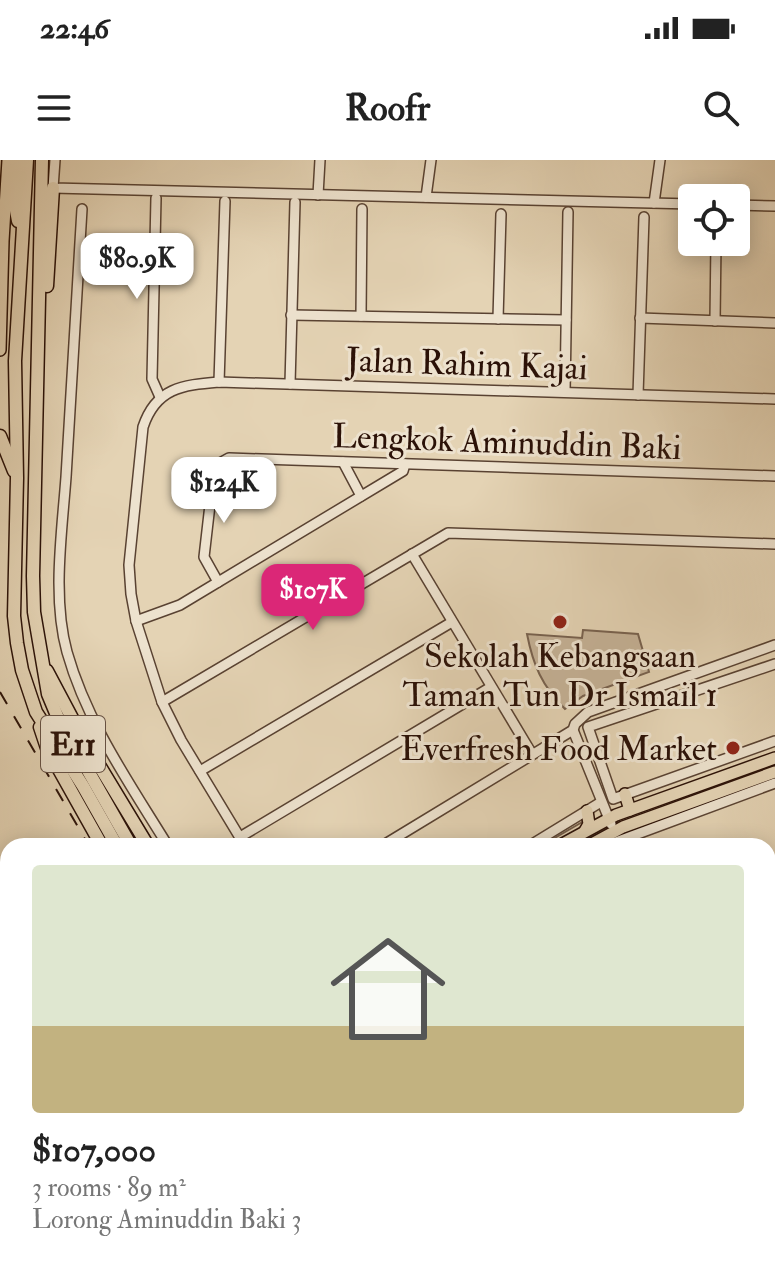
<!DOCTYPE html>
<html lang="en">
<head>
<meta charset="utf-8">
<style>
  :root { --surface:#fff; --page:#f2f2f2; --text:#222; --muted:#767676; --line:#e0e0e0; --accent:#db2777 }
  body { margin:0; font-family:"IM FELL Double Pica",serif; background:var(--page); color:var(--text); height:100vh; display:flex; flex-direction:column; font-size:30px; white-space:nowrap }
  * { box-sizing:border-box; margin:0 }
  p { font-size:26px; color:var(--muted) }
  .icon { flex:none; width:44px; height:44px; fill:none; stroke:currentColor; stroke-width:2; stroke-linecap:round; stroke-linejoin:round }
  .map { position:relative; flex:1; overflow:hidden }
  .side { position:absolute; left:0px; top:678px; width:776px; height:440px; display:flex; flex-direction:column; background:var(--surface); border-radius:24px 24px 0 0; box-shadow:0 4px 20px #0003 }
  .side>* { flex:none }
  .fabs { position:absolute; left:678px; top:24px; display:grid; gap:16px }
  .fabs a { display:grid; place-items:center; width:72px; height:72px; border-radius:8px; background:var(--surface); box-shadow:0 4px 20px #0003; font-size:40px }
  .price { position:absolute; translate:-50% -68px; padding:0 18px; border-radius:16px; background:#fff; color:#222; font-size:26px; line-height:52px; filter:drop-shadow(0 2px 4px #0008) }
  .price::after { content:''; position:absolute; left:50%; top:48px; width:24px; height:18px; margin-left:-12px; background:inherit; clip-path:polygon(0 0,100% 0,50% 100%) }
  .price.on { background:var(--accent); color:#fff }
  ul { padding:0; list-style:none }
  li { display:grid; align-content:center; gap:16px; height:424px; padding:0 32px }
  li+li { border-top:2px solid var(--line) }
  li span { display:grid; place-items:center; height:248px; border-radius:8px; color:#555 }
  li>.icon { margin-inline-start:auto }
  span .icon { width:144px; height:144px; fill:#fffc; stroke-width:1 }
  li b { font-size:34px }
  .status { display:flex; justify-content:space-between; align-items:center; height:56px; padding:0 40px; background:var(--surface); direction:ltr }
  .status svg { height:22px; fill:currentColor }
  header { display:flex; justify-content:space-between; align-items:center; height:104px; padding:0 32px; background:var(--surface); font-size:36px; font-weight:700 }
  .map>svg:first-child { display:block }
</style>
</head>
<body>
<div class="status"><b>22:46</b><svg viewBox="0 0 49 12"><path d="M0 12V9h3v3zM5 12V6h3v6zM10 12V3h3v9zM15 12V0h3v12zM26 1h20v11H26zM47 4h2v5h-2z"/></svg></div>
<header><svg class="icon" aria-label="menu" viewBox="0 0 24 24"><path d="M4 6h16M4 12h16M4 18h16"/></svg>Roofr<svg class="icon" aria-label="search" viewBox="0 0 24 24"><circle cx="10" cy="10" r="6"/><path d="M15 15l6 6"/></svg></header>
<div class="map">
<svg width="775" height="1118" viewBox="0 0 775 1118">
  <rect width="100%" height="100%" fill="#e4d3b4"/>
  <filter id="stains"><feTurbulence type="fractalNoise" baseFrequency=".0025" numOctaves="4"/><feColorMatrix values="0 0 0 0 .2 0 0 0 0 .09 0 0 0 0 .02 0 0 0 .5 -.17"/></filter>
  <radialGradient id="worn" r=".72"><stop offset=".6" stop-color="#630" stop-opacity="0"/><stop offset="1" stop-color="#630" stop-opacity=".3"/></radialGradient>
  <path fill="#c5b297" stroke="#78624f" stroke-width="2" d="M583,470L638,474L649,512L583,536L565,549C542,526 533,505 527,474L582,478Z"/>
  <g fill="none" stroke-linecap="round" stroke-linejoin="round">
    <path stroke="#745e4b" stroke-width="2" d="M541,686L584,661"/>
    <g stroke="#594232" stroke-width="12">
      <g id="minor">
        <path d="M55,0L53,28L692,44"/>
        <path d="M318,35L320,0"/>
        <path d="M426,37L431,0"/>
        <path d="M156,38L152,219L160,237"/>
        <path d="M654,43L660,0"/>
        <path d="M736,45L775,46"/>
        <path d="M82,49C76,138 72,228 66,317C62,372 52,438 67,492C87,563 130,624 168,686"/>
        <path d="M291,155L566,160"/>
        <path d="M361,156L362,49"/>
        <path d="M640,158L775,163"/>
        <path d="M498,159L501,54"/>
        <path d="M715,161L716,82"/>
        <path d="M219,222L225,41"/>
        <path d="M290,224L295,42"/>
        <path d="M565,232L568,52"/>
        <path d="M638,235L644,57"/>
        <path d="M343,302L361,336"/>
        <path d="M412,394L532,594"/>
        <path d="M218,422L204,397L214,310L220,303L229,298L775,316"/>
        <path d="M136,461L180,445L403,311L405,304"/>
        <path d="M775,504L588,567L613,639L775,581"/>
        <path d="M162,542L448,373L775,384"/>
        <path d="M573,570L611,664"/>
        <path d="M200,611L452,462"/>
        <path d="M240,677L491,527"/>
        <path d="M245,686L181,580L162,542L136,461L131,434L129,405L143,267C156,228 182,225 219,222L775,239"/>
        <path d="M382,686L573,570L575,564L588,552L775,485"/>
        <path d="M529,686L601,642"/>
        <path d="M605,686L775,623"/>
        <path d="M768,745L775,757"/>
        <path d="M768,875L775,871"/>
        <path d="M0,932L8,944"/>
        <path d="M768,969L775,965"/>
        <path d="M768,1059L775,1055"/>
        <path d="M768,1083L775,1095"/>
        <path d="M519,1118L533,1110"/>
        <path d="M668,1118L681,1110"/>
      </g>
    </g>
    <g stroke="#2b1107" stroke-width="14">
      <g id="major">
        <path d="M0,190L3,81L8,0"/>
        <path d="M625,634L630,650"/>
        <path d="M585,671L589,664L587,651"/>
        <path d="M559,686L616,655L775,598"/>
        <path d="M588,686L623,667L775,612"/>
        <path d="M0,1012L8,1007"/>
        <path d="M0,1027L8,1023"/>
      </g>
    </g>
    <g stroke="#2b1107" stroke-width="15">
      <g id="highway">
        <path d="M17,0L15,45L18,61"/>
        <path d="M27,0L15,201L17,318L14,456L17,483L22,510L36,552L83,626L117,686"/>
        <path d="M42,0L33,416L34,452L48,534L58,558L131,686"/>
        <path d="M47,126L53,28"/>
        <path d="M0,276L14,311"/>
        <path d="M47,511L82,577L148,686"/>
        <path d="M40,567L47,588L102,686"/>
        <path d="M357,1110L362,1118"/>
        <path d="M375,1110L379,1118"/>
        <path d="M392,1110L396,1118"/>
      </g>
    </g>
    <use href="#minor" stroke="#ede2ce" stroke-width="9"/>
    <use href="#major" stroke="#e4d3b4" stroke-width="11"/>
    <use href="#highway" stroke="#e4d3b4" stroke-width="12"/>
    <g stroke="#2b1107" stroke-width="2" stroke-dasharray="14 14" stroke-linecap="butt">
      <path d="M0,532L89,686"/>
      <path d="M344,1110L349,1118"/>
    </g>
  </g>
  <g fill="#8f2418" stroke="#ede2ce" stroke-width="3">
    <circle cx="560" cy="462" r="8"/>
    <circle cx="733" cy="588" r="8"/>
  </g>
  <g text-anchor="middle" stroke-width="6" stroke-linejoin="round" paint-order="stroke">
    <rect fill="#ede2ce" stroke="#655043" stroke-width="2" x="41" y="556" width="64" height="56" rx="6"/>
    <g font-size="32" font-weight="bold" fill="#2b1107">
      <text x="73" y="595">E11</text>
    </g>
    <g font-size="34" fill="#2b1107" stroke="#ede2ce">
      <text transform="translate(467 203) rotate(2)" y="12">Jalan Rahim Kajai</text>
      <text transform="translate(507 281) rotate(2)" y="12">Lengkok Aminuddin Baki</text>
    </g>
    <g font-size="34" fill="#2b1107" stroke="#ede2ce">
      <text x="560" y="507">Sekolah Kebangsaan<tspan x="560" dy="39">Taman Tun Dr Ismail 1</tspan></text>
      <text x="717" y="600" text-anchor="end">Everfresh Food Market</text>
    </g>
  </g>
  <rect width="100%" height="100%" filter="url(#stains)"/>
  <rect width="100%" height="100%" fill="url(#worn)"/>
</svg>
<div class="fabs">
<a><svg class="icon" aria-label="locate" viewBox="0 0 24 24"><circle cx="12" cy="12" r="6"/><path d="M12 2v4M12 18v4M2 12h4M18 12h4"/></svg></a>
</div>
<b class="price" style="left:137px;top:141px">$80.9K</b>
<b class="price" style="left:224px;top:365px">$124K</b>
<b class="price on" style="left:313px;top:472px">$107K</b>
<section class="side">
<ul>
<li><span style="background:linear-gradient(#dfe7d0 65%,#c2b280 0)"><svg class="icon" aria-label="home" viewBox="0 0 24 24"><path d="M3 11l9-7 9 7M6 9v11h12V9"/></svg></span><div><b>$107,000</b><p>3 rooms · 89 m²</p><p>Lorong Aminuddin Baki 3</p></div></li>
</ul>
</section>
</div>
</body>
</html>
